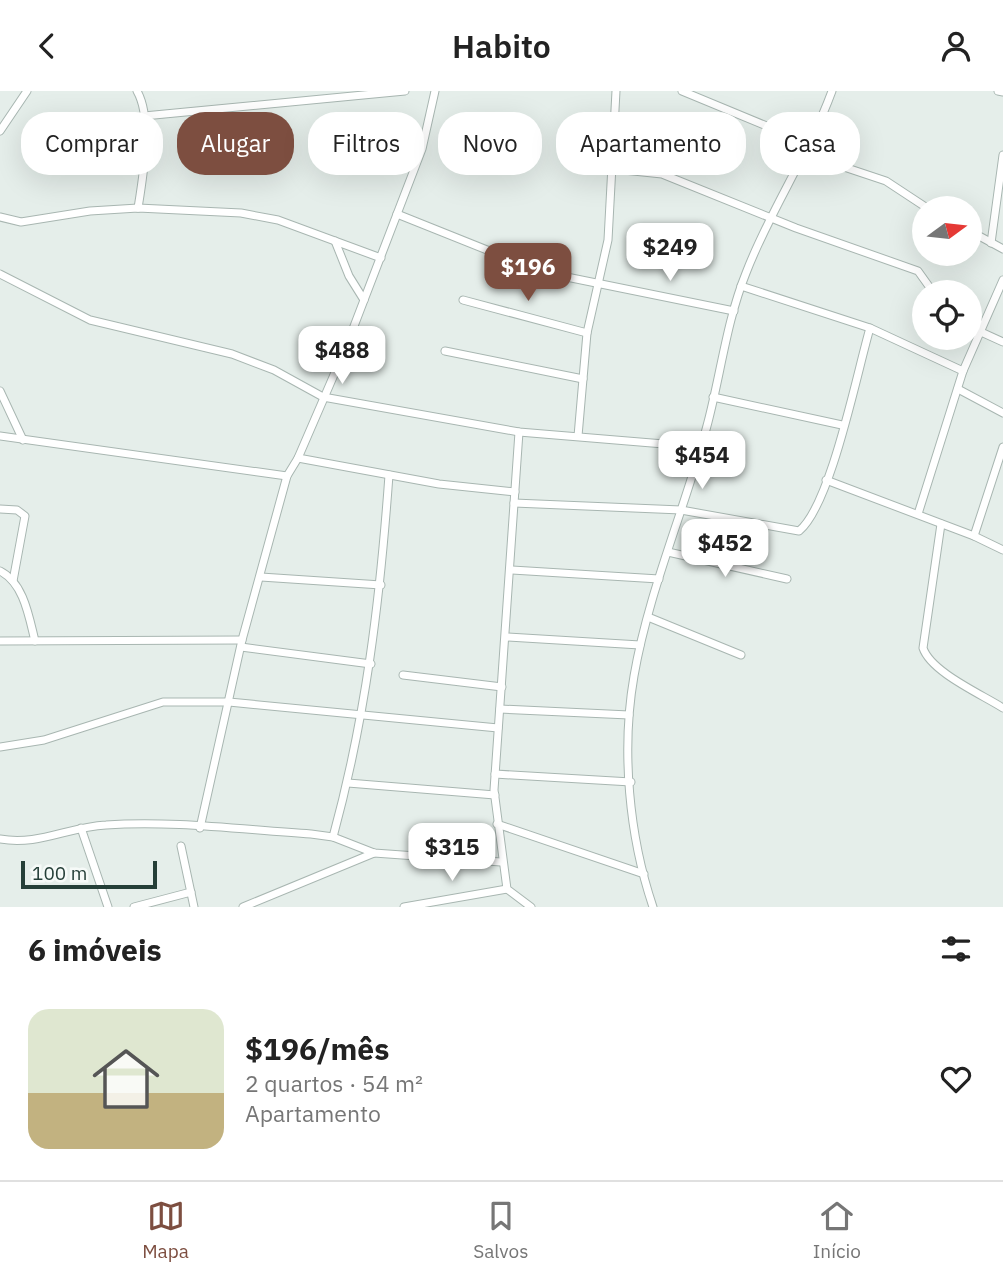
<!DOCTYPE html>
<html lang="pt">
<head>
<meta charset="utf-8">
<style>
  :root { --surface:#fff; --page:#f6f6f6; --text:#222; --muted:#767676; --line:#e0e0e0; --accent:#7d4e40 }
  body { margin:0; font-family:"IBM Plex Sans",sans-serif; background:var(--page); color:var(--text); height:100vh; display:flex; flex-direction:column; font-size:26px; white-space:nowrap }
  * { box-sizing:border-box; margin:0 }
  p { font-size:23px; color:var(--muted) }
  .icon { flex:none; width:38px; height:38px; fill:none; stroke:currentColor; stroke-width:2; stroke-linecap:round; stroke-linejoin:round }
  .map { position:relative; height:816px; overflow:hidden }
  .details { display:flex; flex-direction:column; background:var(--surface); flex:1 }
  .details>* { flex:none }
  .banner { position:absolute; left:21px; top:21px; width:962px; height:63px; display:flex; gap:14px }
  .needle { width:46px; rotate:75deg }
  .buttons { position:absolute; left:912px; top:105px; display:grid; gap:14px }
  .buttons a { display:grid; place-items:center; width:70px; height:70px; border-radius:50%; background:var(--surface); box-shadow:0 7px 28px #0002; font-size:35px }
  .scale { position:absolute; left:21px; bottom:18px; width:136px; box-sizing:border-box; padding-left:7px; border:4px solid #253f38; border-top:0; font-size:19px; line-height:24px; white-space:nowrap; color:#253f38; -webkit-text-stroke:5px #f6faf8; paint-order:stroke }
  .price { position:absolute; translate:-50% -60px; padding:0 16px; border-radius:14px; background:#fff; color:#222; font-size:23px; line-height:46px; filter:drop-shadow(0 2px 4px #0008) }
  .price::after { content:''; position:absolute; left:50%; top:42px; width:21px; height:16px; margin-left:-10px; background:inherit; clip-path:polygon(0 0,100% 0,50% 100%) }
  .price.selected { background:var(--accent); color:#fff }
  ul { padding:0; list-style:none }
  li { display:flex; align-items:center; gap:21px; height:175px; padding:0 28px }
  li span { display:grid; place-items:center; flex:none; width:196px; height:140px; border-radius:21px; color:#555 }
  li>.icon { margin-inline-start:auto }
  span .icon { width:84px; height:84px; fill:#fffc; stroke-width:1 }
  li b { font-size:30px }
  h2 { display:flex; justify-content:space-between; align-items:center; height:84px; padding:0 28px; font-size:30px }
  .tag { padding:0 24px; border-radius:28px; background:var(--surface); box-shadow:0 7px 28px #0002; font-size:24px; line-height:63px }
  .tag.selected { background:var(--accent); color:#fff }
  header { display:flex; justify-content:space-between; align-items:center; height:91px; padding:0 28px; background:var(--surface); font-size:32px; font-weight:600 }
  .menu { display:flex; justify-content:space-around; align-items:center; height:98px; border-top:2px solid var(--line); background:var(--surface); font-size:19px; color:var(--muted) }
  .menu a { display:grid; justify-items:center; gap:4px }
  .menu .selected { color:var(--accent) }
  .map>svg:first-child { display:block }
</style>
</head>
<body>
<header><svg class="icon" aria-label="back" viewBox="0 0 24 24"><path d="M15 5l-7 7 7 7"/></svg>Habito<svg class="icon" aria-label="person" viewBox="0 0 24 24"><circle cx="12" cy="8" r="4"/><path d="M4 21q1-7 8-7t8 7"/></svg></header>
<div class="map">
<svg width="1003" height="816" viewBox="0 0 1003 816">
  <rect width="100%" height="100%" fill="#e5eeea"/>
  <g fill="none" stroke-linecap="round" stroke-linejoin="round">
    <g stroke="#a8b6b1" stroke-width="9">
      <g id="street">
        <path d="M137,0C153,28 143,86 138,117"/>
        <path d="M682,0L810,53L838,74L886,90L927,117"/>
        <path d="M998,0L1003,1"/>
        <path d="M144,25L405,0"/>
        <path d="M0,40L27,0"/>
        <path d="M614,78L662,83L796,137L918,180L933,201"/>
        <path d="M397,123L542,181L734,220"/>
        <path d="M0,126L21,131L90,120L138,117L241,122L278,129L381,167"/>
        <path d="M970,140L1003,158"/>
        <path d="M335,150L349,185L364,209"/>
        <path d="M991,152L1003,64"/>
        <path d="M0,183L90,229L232,263L274,279L323,306L519,341L700,356"/>
        <path d="M741,195L870,237L963,280"/>
        <path d="M463,209L587,242"/>
        <path d="M970,236L1003,251"/>
        <path d="M445,260L583,288"/>
        <path d="M958,298L1003,322"/>
        <path d="M0,300L23,349"/>
        <path d="M713,306L842,334"/>
        <path d="M519,341L494,699L507,798L531,816"/>
        <path d="M0,345L287,385"/>
        <path d="M578,345L587,242L608,149L616,0"/>
        <path d="M298,367L439,393L515,401"/>
        <path d="M826,389L974,445L1003,459"/>
        <path d="M514,412L681,419L799,440C831,414 857,281 870,237"/>
        <path d="M0,418L17,419L25,425L13,490"/>
        <path d="M918,423L963,280L1003,189"/>
        <path d="M941,433L923,557C931,581 981,603 1003,617"/>
        <path d="M974,445L1003,356"/>
        <path d="M668,461L787,488"/>
        <path d="M512,479L659,488"/>
        <path d="M0,480C24,492 29,526 35,550"/>
        <path d="M261,486L381,494"/>
        <path d="M648,526L741,564"/>
        <path d="M507,546L640,554"/>
        <path d="M0,550L242,549"/>
        <path d="M241,556L371,573"/>
        <path d="M403,584L502,596"/>
        <path d="M500,618L629,624"/>
        <path d="M0,656L44,649L163,611H229L498,637"/>
        <path d="M495,683L631,691"/>
        <path d="M348,692L495,704"/>
        <path d="M497,733L644,783"/>
        <path d="M81,737L108,816"/>
        <path d="M200,737L242,549L287,385L298,367L346,256L422,58L435,0"/>
        <path d="M333,746C366,625 380,509 389,384"/>
        <path d="M0,748C38,755 68,736 106,734C171,729 245,739 311,743L333,746L374,762L501,771"/>
        <path d="M181,755L194,816"/>
        <path d="M134,816L191,801"/>
        <path d="M243,816L374,762"/>
        <path d="M404,816L507,798"/>
        <path d="M653,816C629,745 621,659 634,585C649,498 686,416 708,331C721,281 727,229 746,182C770,119 809,63 832,0"/>
      </g>
    </g>
    <use href="#street" stroke="#fff" stroke-width="7"/>
  </g>
</svg>
<div class="buttons">
<a><svg class="needle" viewBox="-14 -14 28 28"><path d="M0-13l5 13h-10z" fill="#e53935"/><path d="M0 13l5-13h-10z" fill="#767676"/></svg></a>
<a><svg class="icon" aria-label="locate" viewBox="0 0 24 24"><circle cx="12" cy="12" r="6"/><path d="M12 2v4M12 18v4M2 12h4M18 12h4"/></svg></a>
</div>
<div class="scale">100 m</div>
<b class="price" style="left:670px;top:192px">$249</b>
<b class="price selected" style="left:528px;top:212px">$196</b>
<b class="price" style="left:342px;top:295px">$488</b>
<b class="price" style="left:702px;top:400px">$454</b>
<b class="price" style="left:725px;top:488px">$452</b>
<b class="price" style="left:452px;top:792px">$315</b>
<div class="banner">
<a class="tag">Comprar</a>
<a class="tag selected">Alugar</a>
<a class="tag">Filtros</a>
<a class="tag">Novo</a>
<a class="tag">Apartamento</a>
<a class="tag">Casa</a>
</div>
</div>
<section class="details">
<h2>6 imóveis<svg class="icon" aria-label="filters" viewBox="0 0 24 24"><path d="M4 7h16M4 17h16"/><circle cx="9" cy="7" r="2"/><circle cx="15" cy="17" r="2"/></svg></h2>
<ul>
<li><span style="background:linear-gradient(#dfe7d0 60%,#c2b280 0)"><svg class="icon" aria-label="home" viewBox="0 0 24 24"><path d="M3 11l9-7 9 7M6 9v11h12V9"/></svg></span><div><b>$196/mês</b><p>2 quartos · 54 m²</p><p>Apartamento</p></div><svg class="icon" aria-label="heart" viewBox="0 0 24 24"><path d="M12 20l-8-8c-3-5 5-10 8-4 3-6 11-1 8 4z"/></svg></li>
</ul>
</section>
<nav class="menu">
<a class="selected"><svg class="icon" aria-label="map" viewBox="0 0 24 24"><path d="M3 6l6-2 6 2 6-2v14l-6 2-6-2-6 2zM9 4v14M15 6v14"/></svg>Mapa</a>
<a><svg class="icon" aria-label="saved" viewBox="0 0 24 24"><path d="M7 4h10v16l-5-4-5 4z"/></svg>Salvos</a>
<a><svg class="icon" aria-label="home" viewBox="0 0 24 24"><path d="M3 11l9-7 9 7M6 9v11h12V9"/></svg>Início</a>
</nav>
</body>
</html>
